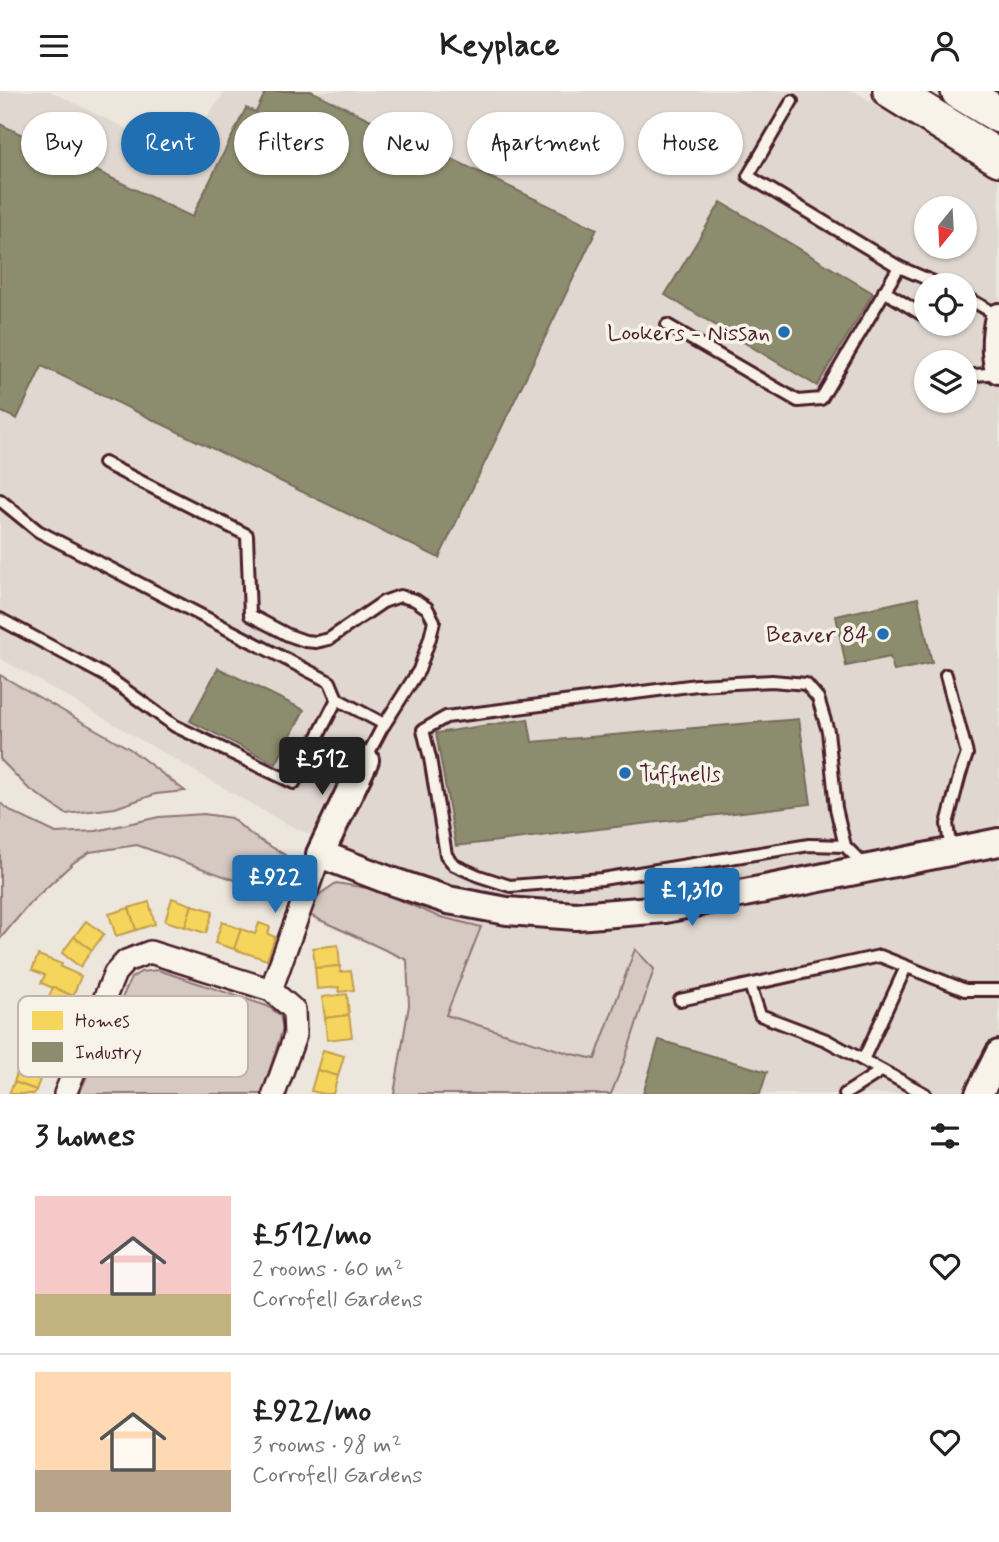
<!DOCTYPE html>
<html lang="en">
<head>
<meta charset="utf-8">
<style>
  :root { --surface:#fff; --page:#f6f6f6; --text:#222; --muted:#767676; --line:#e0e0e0; --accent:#1f6fb2 }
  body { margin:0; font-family:Mynerve,sans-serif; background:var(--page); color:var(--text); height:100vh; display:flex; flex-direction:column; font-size:26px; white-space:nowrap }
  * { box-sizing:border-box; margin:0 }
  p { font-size:23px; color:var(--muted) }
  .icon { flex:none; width:38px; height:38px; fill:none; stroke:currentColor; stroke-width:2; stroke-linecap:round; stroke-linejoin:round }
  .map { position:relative; height:1003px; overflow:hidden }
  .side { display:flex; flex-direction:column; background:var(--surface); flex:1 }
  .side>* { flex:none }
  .banner { position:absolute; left:21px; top:21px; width:957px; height:63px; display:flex; gap:14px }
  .needle { width:46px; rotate:198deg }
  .buttons { position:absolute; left:914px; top:105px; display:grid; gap:14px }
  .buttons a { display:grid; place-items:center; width:63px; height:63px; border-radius:50%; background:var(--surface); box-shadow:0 2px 5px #0004; font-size:35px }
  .price { position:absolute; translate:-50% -60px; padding:0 16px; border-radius:7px; background:var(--accent); color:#fff; font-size:23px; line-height:46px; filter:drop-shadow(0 2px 4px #0008) }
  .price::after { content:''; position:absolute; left:50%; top:42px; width:21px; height:16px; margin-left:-10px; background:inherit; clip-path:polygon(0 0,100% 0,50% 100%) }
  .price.current { background:#222; color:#fff }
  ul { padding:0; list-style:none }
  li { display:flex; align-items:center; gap:21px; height:175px; padding:0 35px }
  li+li { border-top:2px solid var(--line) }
  li span { display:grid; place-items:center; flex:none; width:196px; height:140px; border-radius:0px; color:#555 }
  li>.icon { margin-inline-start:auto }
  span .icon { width:84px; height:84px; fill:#fffc; stroke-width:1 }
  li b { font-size:30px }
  h2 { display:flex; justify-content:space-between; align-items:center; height:84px; padding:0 35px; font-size:30px }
  .tag { padding:0 24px; border-radius:32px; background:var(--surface); box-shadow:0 2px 5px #0004; font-size:24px; line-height:63px }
  .tag.current { background:var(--accent); color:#fff }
  header { display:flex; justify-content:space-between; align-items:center; height:91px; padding:0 35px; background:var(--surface); font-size:32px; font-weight:700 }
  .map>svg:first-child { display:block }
</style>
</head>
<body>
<header><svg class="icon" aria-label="menu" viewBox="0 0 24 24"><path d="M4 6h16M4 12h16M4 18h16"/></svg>Keyplace<svg class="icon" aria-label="person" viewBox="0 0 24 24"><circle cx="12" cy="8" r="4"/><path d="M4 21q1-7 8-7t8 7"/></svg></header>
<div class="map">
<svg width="999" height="1003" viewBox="0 0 999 1003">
  <rect width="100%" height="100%" fill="#ece6dd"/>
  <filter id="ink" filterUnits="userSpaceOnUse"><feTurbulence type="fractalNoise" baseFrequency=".0143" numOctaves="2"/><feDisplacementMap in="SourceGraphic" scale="14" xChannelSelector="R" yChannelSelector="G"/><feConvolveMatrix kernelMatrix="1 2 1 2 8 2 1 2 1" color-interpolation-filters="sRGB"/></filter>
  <g filter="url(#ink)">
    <path fill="#e0d7d0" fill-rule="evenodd" d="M0,0H50L179,64L226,0H854L999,89V1003H406L466,798L417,788L286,733L0,567ZM926,117H964V156H926ZM926,194H964V233H926ZM926,271H964V310H926Z"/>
    <g fill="#d5c9c2" stroke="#907476" stroke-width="2">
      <path d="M0,584L130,658L185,700L156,703L115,717L66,723L27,696L0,668Z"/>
      <path d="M0,712L14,722L56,742L96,740L159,726L204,723L231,727L253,745L285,764L292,782L285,807L137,754L90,761L73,772L30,812L0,848Z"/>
      <path d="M336,792L373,798L437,825L481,836L446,924L568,962L595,968L635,858L654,878L624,971L611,1003H394L409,914L407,869L305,822L320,803Z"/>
      <path d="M158,879L267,915L280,924L283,937L262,1003H79L131,887L141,881Z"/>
    </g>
    <g fill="#f6d55c" stroke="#c29e4d" stroke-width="2">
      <path d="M172,807L192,814L185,836L165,830Z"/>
      <path d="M149,811L155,833L136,839L129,817Z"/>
      <path d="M192,814L213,820L206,842L185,836Z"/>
      <path d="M129,817L136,839L116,845L109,823Z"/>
      <path d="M86,830L104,843L92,859L74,846Z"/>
      <path d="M222,831L241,838L234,858L215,852Z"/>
      <path d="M259,832L270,836L268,843L275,846L267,869L234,858L241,838L255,843Z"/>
      <path d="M74,846L92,859L80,876L62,862Z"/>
      <path d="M338,854L340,875L315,877L313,857Z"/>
      <path d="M38,864L62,873L61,876L81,885L73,905L41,892L45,884L32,879Z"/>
      <path d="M340,875V881L351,880L354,899L339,901V896L317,898L315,877Z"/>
      <path d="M53,896L73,905L65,925L45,916Z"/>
      <path d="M347,903L349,924L325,927L322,906Z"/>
      <path d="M349,924L352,946L327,949L325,927Z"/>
      <path d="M323,959L344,965L338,985L317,979Z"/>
      <path d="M20,972L43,980L36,999L14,991Z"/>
      <path d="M317,979L338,985L333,1003H324L311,1000Z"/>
      <path d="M14,991L36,999L34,1003H9Z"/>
    </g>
    <g fill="#8c8c6e" stroke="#786b5a" stroke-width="2">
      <path d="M266,0H311L597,138L439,467L42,275L17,328L0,320V33L192,126L246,17L256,21Z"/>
      <path d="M721,111L873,202L817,295L665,204Z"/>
      <path d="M918,507L932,572L894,580L890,566L846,575L836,525Z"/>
      <path d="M218,577L304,619L276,673L190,630Z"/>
      <path d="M528,628L532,651L799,628L811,713L456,755L436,642Z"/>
      <path d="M659,949L767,981L760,1003H643Z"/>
    </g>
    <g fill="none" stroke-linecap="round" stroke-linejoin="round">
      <g stroke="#4a1f2b" stroke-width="16">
        <g id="service">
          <path d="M792,10L748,85L899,176L941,194"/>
          <path d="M884,200L926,226"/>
          <path d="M964,205L999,225"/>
          <path d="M667,234L798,310L821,308L899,176"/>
          <path d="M964,285L999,282"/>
          <path d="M104,372L247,444L250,524L288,544L305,550L316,551L329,548L383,511L400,505L415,509L427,517L434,530L430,547L419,579L384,634"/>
          <path d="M0,409L38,440L330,591L337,608"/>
          <path d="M0,528L106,585L175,635L294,692L337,608L384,633L365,669"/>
          <path d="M946,584L967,663L960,683L947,733L951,760"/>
          <path d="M845,755L809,754L602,788L510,795L479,785L454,774L446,764L430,667L423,639L446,626L697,594L772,590L806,593L818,607L828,640L836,717L845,755L865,775"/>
          <path d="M750,894L760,924L826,949L925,1003"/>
          <path d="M680,909L880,865L965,899H999"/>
          <path d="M863,969L906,876"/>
          <path d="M845,1003L881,980"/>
        </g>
      </g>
      <g stroke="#4a1f2b" stroke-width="26">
        <g id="minor">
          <path d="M271,899L320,763"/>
          <path d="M65,1003L115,882L126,870L150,861L271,899L294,919L295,945L274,1003"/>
        </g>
      </g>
      <g stroke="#4a1f2b" stroke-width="32">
        <g id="tertiary">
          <path d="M999,226C995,244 994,261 999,279"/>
          <path d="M365,669L320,763L388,789L448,809L507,820L576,825L665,818L999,751"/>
          <path d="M979,1003L999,963"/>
        </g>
      </g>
      <g stroke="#4a1f2b" stroke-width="40">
        <g id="trunk">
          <path d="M891,0L999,67"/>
          <path d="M959,0L999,24"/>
        </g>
      </g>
      <use href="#service" stroke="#f7f3e8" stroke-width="10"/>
      <use href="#minor" stroke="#f7f3e8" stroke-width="21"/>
      <use href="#tertiary" stroke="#f7f3e8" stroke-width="26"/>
      <use href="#trunk" stroke="#f7f3e8" stroke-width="35"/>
    </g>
  </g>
  <g fill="#1f6fb2" stroke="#f7f3e8" stroke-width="2.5">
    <circle cx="784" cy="241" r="7"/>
    <circle cx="883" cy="543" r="7"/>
    <circle cx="625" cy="682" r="7"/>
  </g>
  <g text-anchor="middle" stroke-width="7" stroke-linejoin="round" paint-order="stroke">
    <g font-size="23" fill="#4a1f2b" stroke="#f7f3e8" text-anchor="end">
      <text x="770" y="249">Lookers - Nissan</text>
      <text x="869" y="551">Beaver 84</text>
      <text x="639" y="690" text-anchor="start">Tuffnells</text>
    </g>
  </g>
  <rect x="18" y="905" width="230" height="81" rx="10" fill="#f7f3e8" stroke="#c3b3af" stroke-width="2"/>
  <rect x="32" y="920" width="31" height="19" fill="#f6d55c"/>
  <rect x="32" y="951" width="31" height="20" fill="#8c8c6e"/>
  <g font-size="19" fill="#4a1f2b">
    <text x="75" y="936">Homes</text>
    <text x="75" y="968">Industry</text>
  </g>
</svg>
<div class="buttons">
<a><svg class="needle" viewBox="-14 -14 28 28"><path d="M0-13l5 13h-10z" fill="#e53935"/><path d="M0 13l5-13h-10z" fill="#767676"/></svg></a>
<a><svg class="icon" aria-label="locate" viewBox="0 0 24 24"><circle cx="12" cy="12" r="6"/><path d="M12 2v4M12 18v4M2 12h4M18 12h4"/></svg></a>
<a><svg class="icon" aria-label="layers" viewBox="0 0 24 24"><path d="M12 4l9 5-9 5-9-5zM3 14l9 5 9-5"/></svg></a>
</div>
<b class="price current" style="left:322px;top:706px">£512</b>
<b class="price" style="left:275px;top:824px">£922</b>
<b class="price" style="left:692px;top:837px">£1,310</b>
<div class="banner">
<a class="tag">Buy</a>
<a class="tag current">Rent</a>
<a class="tag">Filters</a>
<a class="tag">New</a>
<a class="tag">Apartment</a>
<a class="tag">House</a>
</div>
</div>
<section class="side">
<h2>3 homes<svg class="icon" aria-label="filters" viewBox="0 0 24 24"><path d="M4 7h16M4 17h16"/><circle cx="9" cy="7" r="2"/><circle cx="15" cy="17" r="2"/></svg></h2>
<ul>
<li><span style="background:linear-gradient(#f6c9c9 70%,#c2b280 0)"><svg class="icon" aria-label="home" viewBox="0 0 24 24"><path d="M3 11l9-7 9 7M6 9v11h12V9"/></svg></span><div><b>£512/mo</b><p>2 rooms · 60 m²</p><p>Corrofell Gardens</p></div><svg class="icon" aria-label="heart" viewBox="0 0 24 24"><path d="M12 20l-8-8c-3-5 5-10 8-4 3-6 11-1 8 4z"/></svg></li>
<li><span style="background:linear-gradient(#ffd9b3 70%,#b9a48a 0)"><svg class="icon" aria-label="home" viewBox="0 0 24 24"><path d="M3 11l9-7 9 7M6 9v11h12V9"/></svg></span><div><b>£922/mo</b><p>3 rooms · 98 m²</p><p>Corrofell Gardens</p></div><svg class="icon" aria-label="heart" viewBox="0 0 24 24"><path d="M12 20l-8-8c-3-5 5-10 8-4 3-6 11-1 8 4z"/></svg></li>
</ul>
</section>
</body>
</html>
